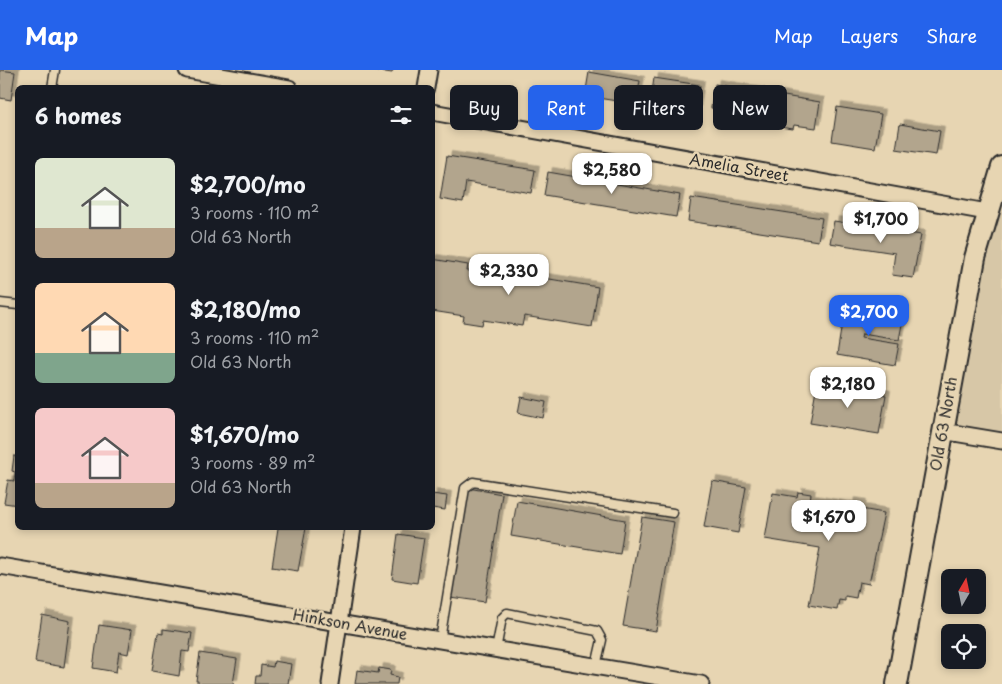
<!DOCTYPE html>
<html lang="en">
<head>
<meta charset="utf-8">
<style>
  :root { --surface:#171b24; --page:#20242c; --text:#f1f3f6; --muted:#9ea1a6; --accent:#2563eb }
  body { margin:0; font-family:"Playpen Sans",sans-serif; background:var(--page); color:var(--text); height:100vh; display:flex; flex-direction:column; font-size:19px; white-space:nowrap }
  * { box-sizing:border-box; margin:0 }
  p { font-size:16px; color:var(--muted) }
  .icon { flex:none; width:28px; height:28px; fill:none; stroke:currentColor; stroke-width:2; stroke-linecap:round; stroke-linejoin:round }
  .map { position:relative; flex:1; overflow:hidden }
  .side { position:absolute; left:15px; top:15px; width:420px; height:445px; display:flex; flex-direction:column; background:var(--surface); border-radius:8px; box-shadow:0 2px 8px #0003 }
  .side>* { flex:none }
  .top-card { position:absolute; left:450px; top:15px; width:475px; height:45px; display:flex; gap:10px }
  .needle { width:32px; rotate:9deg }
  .fabs { position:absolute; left:941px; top:499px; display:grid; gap:10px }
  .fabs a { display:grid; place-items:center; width:45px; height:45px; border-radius:8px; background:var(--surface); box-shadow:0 2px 8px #0003; font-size:25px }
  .price { position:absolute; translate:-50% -42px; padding:0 11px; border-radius:10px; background:#fff; color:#222; font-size:16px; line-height:32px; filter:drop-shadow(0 1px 2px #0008) }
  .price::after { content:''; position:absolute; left:50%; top:30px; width:15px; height:11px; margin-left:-8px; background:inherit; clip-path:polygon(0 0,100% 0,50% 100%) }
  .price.selected { background:var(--accent); color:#fff }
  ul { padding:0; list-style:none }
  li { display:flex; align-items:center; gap:15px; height:125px; padding:0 20px }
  li span { display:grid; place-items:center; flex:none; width:140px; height:100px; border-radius:8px; color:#555 }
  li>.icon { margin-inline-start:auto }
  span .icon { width:60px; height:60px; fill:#fffc; stroke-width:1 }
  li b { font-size:21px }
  h2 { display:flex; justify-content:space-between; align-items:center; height:60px; padding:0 20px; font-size:21px }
  .tag { padding:0 18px; border-radius:8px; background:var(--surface); box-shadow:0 2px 8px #0003; font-size:18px; line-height:45px }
  .tag.selected { background:var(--accent); color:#fff }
  header { display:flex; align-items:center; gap:30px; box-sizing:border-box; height:70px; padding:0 25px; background:var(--accent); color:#fff }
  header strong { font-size:24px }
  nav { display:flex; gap:28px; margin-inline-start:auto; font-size:18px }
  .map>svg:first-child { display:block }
</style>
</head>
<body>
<header>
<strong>Map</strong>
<nav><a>Map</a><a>Layers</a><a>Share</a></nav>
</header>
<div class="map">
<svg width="1002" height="614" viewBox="0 0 1002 614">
  <defs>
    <filter id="shadow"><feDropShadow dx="4.5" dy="-4.5" stdDeviation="0" flood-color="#0004"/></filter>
  </defs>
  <rect width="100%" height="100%" fill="#e7d5b2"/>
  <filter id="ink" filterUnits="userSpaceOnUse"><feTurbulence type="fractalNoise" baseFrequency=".02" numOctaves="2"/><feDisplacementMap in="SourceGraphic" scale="10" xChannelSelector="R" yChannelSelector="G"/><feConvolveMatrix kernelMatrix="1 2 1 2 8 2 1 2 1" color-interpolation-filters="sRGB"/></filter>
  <g filter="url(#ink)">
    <path fill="#d7c7a7" d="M1002,97V371L942,361Z"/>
    <g fill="#b2a58d" stroke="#2b2b2b" filter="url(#shadow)">
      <path d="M0,0L15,2L11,30L0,28Z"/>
      <path d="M372,0H393L392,3Z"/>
      <path d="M589,2L640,11L636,34L585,26Z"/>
      <path d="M654,8L700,15L696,41L650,36Z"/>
      <path d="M715,14L760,22L755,52L726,47L727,40L711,38Z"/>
      <path d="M778,25L820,32L816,58L794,55L793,59L773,56Z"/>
      <path d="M837,37L881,44L875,78L832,71Z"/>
      <path d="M900,54L940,61L936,85L896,79Z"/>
      <path d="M447,86L535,100L531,123L466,112L463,133L440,129Z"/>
      <path d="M548,102L680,125L676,147L544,125Z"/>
      <path d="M691,128L822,148L818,171L688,151Z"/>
      <path d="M834,151L921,165L913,208L892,205L895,183L830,173Z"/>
      <path d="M432,189L468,195L467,201H470L471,196L598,217L592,257L524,246L522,256L483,250L482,255L463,252L464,246L432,241Z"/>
      <path d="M844,240L903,249L899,270L862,264L861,268L899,274L895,295L837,285Z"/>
      <path d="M817,313L886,325L879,364L810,353Z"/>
      <path d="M521,327L546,332L543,348L518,343Z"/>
      <path d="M14,386H18V435L4,433L8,410L14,411L15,402L12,401Z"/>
      <path d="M712,411L746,417L738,463L704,457Z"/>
      <path d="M468,418L502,424L485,532L450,527Z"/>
      <path d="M798,422L811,424L810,430L849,437L850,432L862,434L861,439L884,443L869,514L859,512L856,528L845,526V531L839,530L837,540L809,535L820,478L765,469L773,423L797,427Z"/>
      <path d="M432,424L447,426L445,440L432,438Z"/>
      <path d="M517,431L625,450L620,484L511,466Z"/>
      <path d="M642,447L674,452L656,561L623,556Z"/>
      <path d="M278,458H306L298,501L272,497Z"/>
      <path d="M398,464L424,468L417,513L392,509Z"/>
      <path d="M42,545L70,551L64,597L35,592Z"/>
      <path d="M99,555L132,560L128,584L119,582L116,602L93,598Z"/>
      <path d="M163,559L192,563L189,582L182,581L179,606L152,601L158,563L163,564Z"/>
      <path d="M200,583L237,589L233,614H198V611H196Z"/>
      <path d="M274,591L291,594L288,614H255L256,606H260L261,595L273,597Z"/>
      <path d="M379,598L391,600L390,605L398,607L397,614H355L357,600L378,603Z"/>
    </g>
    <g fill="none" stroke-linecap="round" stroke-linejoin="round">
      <g stroke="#2b2b2b" stroke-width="11">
        <g id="service">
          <path d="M52,18L55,0"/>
          <path d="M0,233L18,235"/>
          <path d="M440,570L465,418L473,412L673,443"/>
          <path d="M496,580L502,548L507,543L597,561L602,570L596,596"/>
        </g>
      </g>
      <g stroke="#2b2b2b" stroke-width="19">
        <g id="minor">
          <path d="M187,0L289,18"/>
          <path d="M426,18L429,0"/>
          <path d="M432,42L987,142"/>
          <path d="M942,361L1002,371"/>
          <path d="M0,496L701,614"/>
          <path d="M330,614L353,458"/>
        </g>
      </g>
      <g stroke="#2b2b2b" stroke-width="24">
        <path id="secondary" d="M897,614L975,188L1002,97"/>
      </g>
      <use href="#service" stroke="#e7d5b2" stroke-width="8"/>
      <use href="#minor" stroke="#e7d5b2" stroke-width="15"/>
      <use href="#secondary" stroke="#e7d5b2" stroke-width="20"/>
    </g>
  </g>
  <g text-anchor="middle" stroke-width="5" stroke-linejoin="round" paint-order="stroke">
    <g font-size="15" fill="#2b2b2b" stroke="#e7d5b2">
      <text transform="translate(739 98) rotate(10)" y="5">Amelia Street</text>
      <text transform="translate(944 354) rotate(-80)" y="5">Old 63 North</text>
      <text transform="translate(350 555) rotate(10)" y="5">Hinkson Avenue</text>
    </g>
  </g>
</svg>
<div class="fabs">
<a><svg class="needle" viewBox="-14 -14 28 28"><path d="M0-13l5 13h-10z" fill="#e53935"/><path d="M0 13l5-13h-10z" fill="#9ea1a6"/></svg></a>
<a><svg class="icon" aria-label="locate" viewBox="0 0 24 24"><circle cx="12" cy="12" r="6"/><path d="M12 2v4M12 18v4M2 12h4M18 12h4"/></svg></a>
</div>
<b class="price" style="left:612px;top:125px">$2,580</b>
<b class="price" style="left:881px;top:174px">$1,700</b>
<b class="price" style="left:509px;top:226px">$2,330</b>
<b class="price selected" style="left:869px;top:267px">$2,700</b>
<b class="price" style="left:848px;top:339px">$2,180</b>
<b class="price" style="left:829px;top:472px">$1,670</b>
<div class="top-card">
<a class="tag">Buy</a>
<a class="tag selected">Rent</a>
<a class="tag">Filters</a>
<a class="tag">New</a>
</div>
<section class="side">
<h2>6 homes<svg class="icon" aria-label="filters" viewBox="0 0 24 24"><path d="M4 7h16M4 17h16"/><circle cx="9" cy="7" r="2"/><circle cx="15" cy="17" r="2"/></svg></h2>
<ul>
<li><span style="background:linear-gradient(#dfe7d0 70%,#b9a48a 0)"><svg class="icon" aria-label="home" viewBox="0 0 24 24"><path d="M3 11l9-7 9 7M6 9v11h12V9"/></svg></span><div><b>$2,700/mo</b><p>3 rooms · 110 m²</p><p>Old 63 North</p></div></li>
<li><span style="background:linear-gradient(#ffd9b3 70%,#7fa58c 0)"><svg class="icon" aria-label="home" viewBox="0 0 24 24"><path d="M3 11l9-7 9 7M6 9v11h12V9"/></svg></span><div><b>$2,180/mo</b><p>3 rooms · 110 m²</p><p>Old 63 North</p></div></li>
<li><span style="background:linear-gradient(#f6c9c9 75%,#b9a48a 0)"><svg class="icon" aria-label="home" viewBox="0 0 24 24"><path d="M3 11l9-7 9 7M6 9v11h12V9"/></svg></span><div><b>$1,670/mo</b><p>3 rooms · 89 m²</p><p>Old 63 North</p></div></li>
</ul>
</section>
</div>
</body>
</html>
